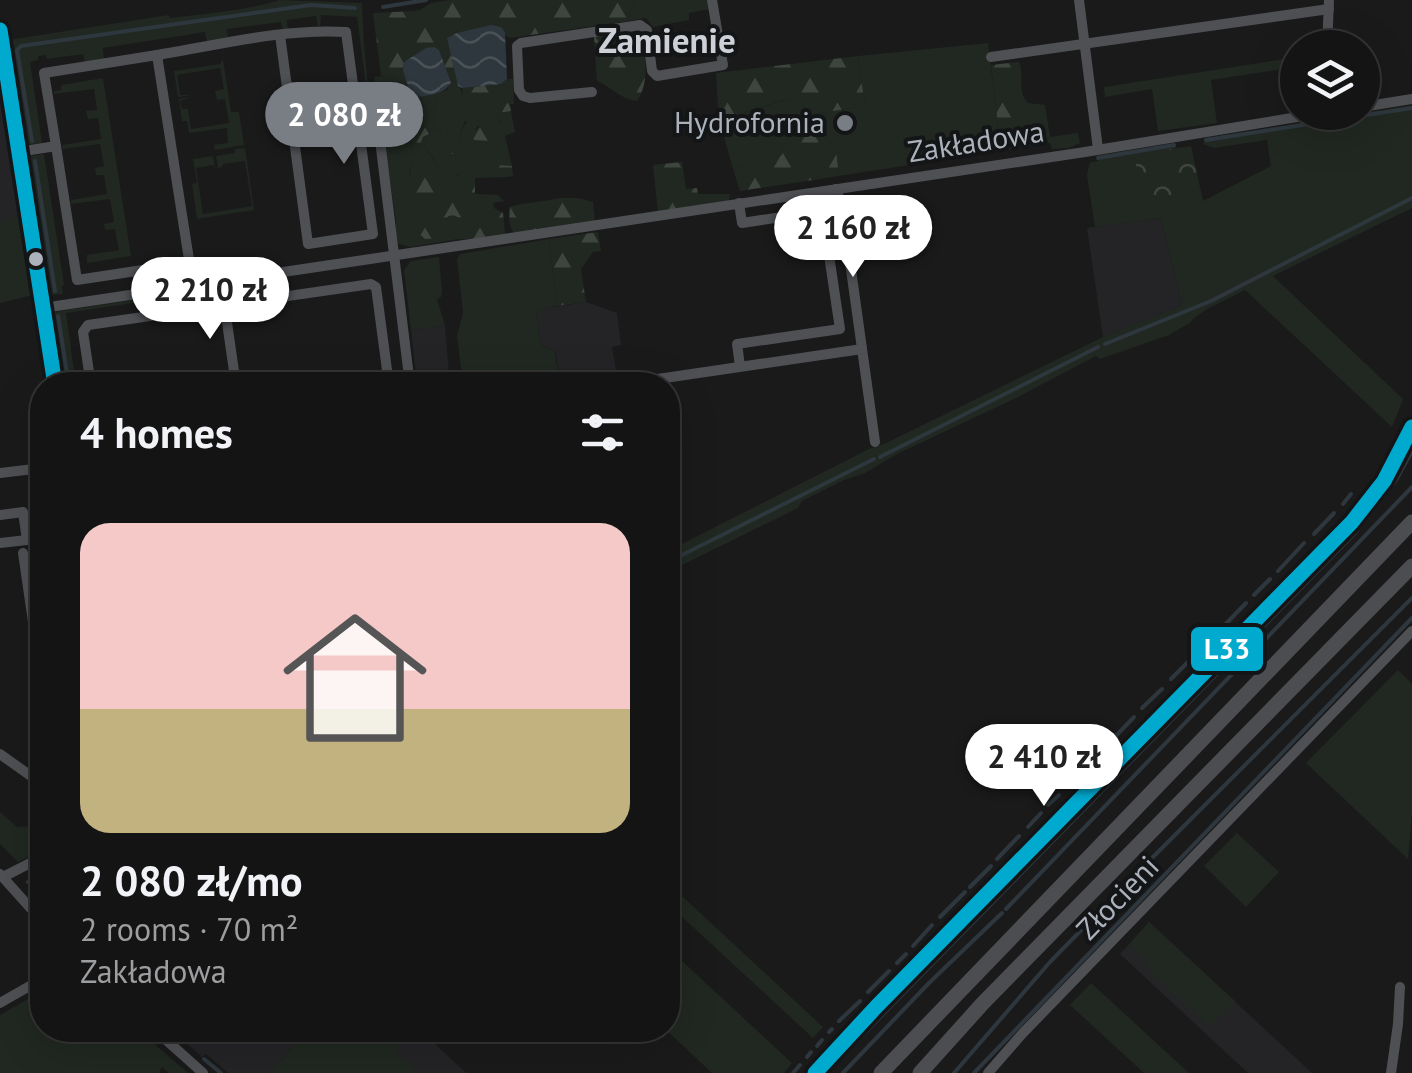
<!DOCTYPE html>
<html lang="en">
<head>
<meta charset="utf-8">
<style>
  :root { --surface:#141414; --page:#212122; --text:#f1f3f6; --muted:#9d9ea0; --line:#333334; --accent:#797d84 }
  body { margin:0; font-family:"PT Sans",sans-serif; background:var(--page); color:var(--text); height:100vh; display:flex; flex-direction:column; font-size:38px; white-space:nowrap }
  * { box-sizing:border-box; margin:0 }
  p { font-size:32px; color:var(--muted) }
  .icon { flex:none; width:55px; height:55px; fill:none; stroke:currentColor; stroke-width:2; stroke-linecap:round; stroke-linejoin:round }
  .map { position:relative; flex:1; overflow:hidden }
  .side { position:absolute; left:30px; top:372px; width:650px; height:670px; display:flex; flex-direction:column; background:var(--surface); border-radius:40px; box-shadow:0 10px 40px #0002,0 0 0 2px var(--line) }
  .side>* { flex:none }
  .tools { position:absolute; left:1280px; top:30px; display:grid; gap:20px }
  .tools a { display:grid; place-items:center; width:100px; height:100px; border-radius:50%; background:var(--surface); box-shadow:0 10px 40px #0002,0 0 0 2px var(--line); font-size:50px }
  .price { position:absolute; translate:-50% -85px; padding:0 22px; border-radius:35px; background:#fff; color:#222; font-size:32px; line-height:65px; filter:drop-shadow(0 2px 5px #0008) }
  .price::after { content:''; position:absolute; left:50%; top:60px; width:30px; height:22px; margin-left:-15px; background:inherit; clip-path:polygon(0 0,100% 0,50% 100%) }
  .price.active { background:var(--accent); color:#fff }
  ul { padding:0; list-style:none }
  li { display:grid; align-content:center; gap:20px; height:530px; padding:0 50px }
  li span { display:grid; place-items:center; height:310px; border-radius:30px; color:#555 }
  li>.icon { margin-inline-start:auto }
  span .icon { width:180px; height:180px; fill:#fffc; stroke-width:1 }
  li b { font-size:42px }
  h2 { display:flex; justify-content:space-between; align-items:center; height:120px; padding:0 50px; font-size:42px }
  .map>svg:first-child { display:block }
</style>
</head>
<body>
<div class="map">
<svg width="1412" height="1073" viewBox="0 0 1412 1073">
  <defs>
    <pattern id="forest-firs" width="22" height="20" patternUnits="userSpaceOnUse" patternTransform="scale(2.5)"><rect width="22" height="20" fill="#202821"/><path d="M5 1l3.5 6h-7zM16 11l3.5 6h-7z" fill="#3e453f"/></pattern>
    <pattern id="park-crowns" width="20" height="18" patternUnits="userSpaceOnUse" patternTransform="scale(2.5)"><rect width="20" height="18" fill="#202821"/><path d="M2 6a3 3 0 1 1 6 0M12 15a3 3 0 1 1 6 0" fill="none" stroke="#3e453f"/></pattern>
    <pattern id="water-waves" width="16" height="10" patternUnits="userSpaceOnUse" patternTransform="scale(2.5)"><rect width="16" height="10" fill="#2d373d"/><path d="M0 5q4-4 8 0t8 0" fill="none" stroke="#495257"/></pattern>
  </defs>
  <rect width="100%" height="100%" fill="#1a1a1b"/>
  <g fill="#242427">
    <path d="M0,85L32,295L0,303Z"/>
    <path d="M1161,218L1182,305L1103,337L1087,228Z"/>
    <path d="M586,302L617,313L621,345L612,347L617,376L559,384L556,351L541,346L536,310Z"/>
    <path d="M445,326L450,385H417L411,330Z"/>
    <path d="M1149,922L1312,1073H1248L1120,954Z"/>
    <path d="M172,1030H307L270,1073H228L206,1054L202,1057Z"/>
    <path d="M413,1030H420L466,1073H419L394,1050Z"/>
  </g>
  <g fill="#202821">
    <path d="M280,0L362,3L364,44L372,131L357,17L321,15L320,26H318L316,16L287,20L288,30L283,31L281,22L227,29L228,39L207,42L205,32L103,48L104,59L85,62L83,54L47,59L46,55L38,56V60L30,62L42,143L24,145L8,40L169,15L170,18C206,13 245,11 280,0Z"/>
    <path d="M635,0H707L709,9L689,13V20L653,27L646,18L628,21Z"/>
    <path d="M988,43L1000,144L1078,133L1080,143L1069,148L1052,149L1050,143L839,176L836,151L821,153L815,114L865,106L858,56Z"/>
    <path d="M1297,57V67L1211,80L1217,123L1158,131L1152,89L1105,97L1104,87Z"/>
    <path d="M223,59L231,112H239L244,145L215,150L214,145L228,143L227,128L189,133L187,121H182L179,99L192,97L180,101L182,109H188L191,129L229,123L225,99L217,100L215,91L224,89L220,68L177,75L180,95H192L178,97L174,71L220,64Z"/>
    <path d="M390,76L396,79L403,120L408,127L414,155L409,173L412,193L443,238L442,222L450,216C463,216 467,222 470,234L458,236L459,239L410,247L399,244L395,237L396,220L374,77Z"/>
    <path d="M103,78L131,256L87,263V255L119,250L115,229L105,230L104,224L114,222L110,199L71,204V200L107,194L104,175H96L95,168L104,166L100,144L63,149L62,145L101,139L98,118L88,119L86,111L97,110L94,89L54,94V91L61,90V85Z"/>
    <path d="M457,81C463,97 468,103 481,115L480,124L474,130L501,124L495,113L511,111L515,132L505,136L512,166L497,165L492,160H467L462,173L452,178C435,172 433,152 421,142C425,131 436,129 447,129L448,133L461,143L460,133L467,121L437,123L435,112L437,93L447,90L451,82Z"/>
    <path d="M787,99L803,103L801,128L785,143L782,155L733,169L724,137L727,118Z"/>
    <path d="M1412,105V208L1273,276L1403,399L1392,427L1245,290L1207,309L1193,319L1190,323L1169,335L1100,359L1096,356L1012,400L897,454L865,473L844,480L802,501L798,508L668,572V551L869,449L886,443L1103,337L1182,305L1161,218L1095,227L1087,175L1090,162L1098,161L1097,155L1175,144L1177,148L1133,156L1150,209L1203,201L1271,166L1267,140L1214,148L1203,144L1206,138Z"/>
    <path d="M245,148L254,210L197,219L192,184L197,183L193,159L213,156L215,168L213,165L196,168L203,214L252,206L245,161L223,164L222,167L218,168L216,156L235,153V149Z"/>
    <path d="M44,154L64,285L62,286L63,294L52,295L48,293L40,231H36L24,157Z"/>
    <path d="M20,217L32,295L0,303V222Z"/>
    <path d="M549,239L557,306L536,311L541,346L555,351L559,384L463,385L457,336L463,313L457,259L460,254Z"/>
    <path d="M439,257L442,291L441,297L437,299L445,326L411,330L404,270L411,261Z"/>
    <path d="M212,288L213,291L66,313L76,385H64L53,316L55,312Z"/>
    <path d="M1398,670L1412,684V813L1408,859L1306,763Z"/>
    <path d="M0,812L17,827L35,826L42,832V850L18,862L0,844Z"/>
    <path d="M1237,833L1279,872L1246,907L1204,866Z"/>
    <path d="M668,883L823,1027L813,1038L668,904Z"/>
    <path d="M1149,922L1235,1001L1213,1024H1206L1148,969L1150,965L1129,945Z"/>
    <path d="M668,948L792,1063L784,1073H712L666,1030H668Z"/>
    <path d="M1091,983L1189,1073H1144L1070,1005Z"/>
    <path d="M42,991V1030H138L188,1073H169L162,1067L159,1073H0V1015Z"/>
    <path d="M307,1030H413L395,1050L419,1073H270Z"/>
  </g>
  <g fill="url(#forest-firs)">
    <path d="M451,0H635L628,21L510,38L505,35V32C484,31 466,28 447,38L457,81L451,82L439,50L404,62L403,71L412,98L437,93L435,112L437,122L467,117L460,133L461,147L453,154H445C442,145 444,141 448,133L447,129H439L423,137L421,142C433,153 437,179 458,176L467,160L482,155H491L497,165L512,166L513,176L508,177L475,178V194L498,195L504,201L493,203L494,208L503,213L505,233L503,235L479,239H459L457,236L470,233C461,210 439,208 444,238L425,239C411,228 408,208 412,191L409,189C407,174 414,163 413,149C411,137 406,129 403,119C399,106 398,92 396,79L390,76H381L373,13L414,11L420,10L431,3Z"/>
    <path d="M636,30L643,35C645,58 650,82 637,101C620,99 612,87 597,81L594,37Z"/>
    <path d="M858,56L865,106L815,114L821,152L836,150L839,176L740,191L733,169L782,155L785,143L801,127L803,103L786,99L727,118L718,107L716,73Z"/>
    <path d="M1019,62C1025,77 1016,91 1028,103L1045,105L1050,137L1000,144L991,65Z"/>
    <path d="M507,79H513L514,104H510L511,111L496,113L504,135L492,141L474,140L472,134L479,127L481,116H473L464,99L462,88L501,84Z"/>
    <path d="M682,162L686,189L697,188L698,194H730L729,201L658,212L653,165Z"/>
    <path d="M560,198H578L593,202L595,222L515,234C508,227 509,216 510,207C526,202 543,202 560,198Z"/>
    <path d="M598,232L601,251L593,252L581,269L586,302L557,306L549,239Z"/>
  </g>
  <path fill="url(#park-crowns)" d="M1191,146L1203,201L1149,210L1133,155Z"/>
  <g fill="url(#water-waves)">
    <path d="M491,25L501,27L505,32L507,79L501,84L462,88L458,86L447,38L457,33Z"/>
    <path d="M434,47L439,50L451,82C445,96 425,95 412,98L403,71L404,62L426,48Z"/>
  </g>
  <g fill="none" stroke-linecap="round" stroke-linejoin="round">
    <g stroke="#2d373d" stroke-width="4">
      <path d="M383,7L426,0"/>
      <path d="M1206,140L1412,108"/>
      <path d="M32,141L17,50L21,46L311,5L355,8"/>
      <path d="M1098,158L1174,145"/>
      <path d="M35,161L55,291"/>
      <path d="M58,316L69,385"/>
      <path d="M1105,344L1211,301L1412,198"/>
      <path d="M880,457L1098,347"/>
      <path d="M1343,504L1351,494"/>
      <path d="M1314,534L1334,513"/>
      <path d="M668,562L874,459"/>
      <path d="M1278,571L1304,543"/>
      <path d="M1254,595L1270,579"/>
      <path d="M1220,630L1246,603"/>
      <path d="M1171,679L1214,636"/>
      <path d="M1142,708L1162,689"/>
      <path d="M1112,740L1134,717"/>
      <path d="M1092,761L1105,748"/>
      <path d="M1079,775L1084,769"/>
      <path d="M1066,787L1073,781"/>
      <path d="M1048,805L1059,795"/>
      <path d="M1028,827L1041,813"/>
      <path d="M997,859L1019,836"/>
      <path d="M28,882L42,875"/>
      <path d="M970,887L991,866"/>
      <path d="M1006,909L1412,487"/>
      <path d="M940,917L965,892"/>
      <path d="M913,946L932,925"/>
      <path d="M897,963L906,954"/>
      <path d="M868,992L889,971"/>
      <path d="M839,1021L860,1001"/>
      <path d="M829,1032L832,1029"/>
      <path d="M817,1046L822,1040"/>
      <path d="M843,1055L1355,533L1396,480L1412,451"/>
      <path d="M807,1057L811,1052"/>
      <path d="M204,1059L221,1073"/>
      <path d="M793,1073L800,1065"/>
      <path d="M827,1073L836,1062"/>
      <path d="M843,1073L929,983L1002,913"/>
      <path d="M954,1073L1050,962L1137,873L1412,598"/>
      <path d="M974,1073L1412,618"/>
    </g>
    <path stroke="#37383b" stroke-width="10" stroke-dasharray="10 5" stroke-linecap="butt" d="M32,539L42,538"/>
    <g stroke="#4e5054" stroke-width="10">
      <path d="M1079,0L1098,149"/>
      <path d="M0,30L55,385"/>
      <path d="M1327,48L1329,0"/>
      <path d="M157,55C219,45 284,28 346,32L373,234L308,244L280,35"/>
      <path d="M991,57L1329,9"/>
      <path d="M592,92L530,98L523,96L519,90L517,46L521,43L640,25L647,30L652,71L657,76L723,65L712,0"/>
      <path d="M1362,107L1412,99"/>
      <path d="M379,132L410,385"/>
      <path d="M56,146L77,280L189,263"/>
      <path d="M18,152L56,146L44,73L157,55L193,285"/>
      <path d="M836,189L842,205L875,442"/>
      <path d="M739,203L742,223L814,212L823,215L840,329L737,344L740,366"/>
      <path d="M221,281L236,385"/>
      <path d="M43,308L1085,152L1328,112"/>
      <path d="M91,385L83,332L88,325L371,284L376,287L389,385"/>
      <path d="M617,385L862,349"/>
      <path d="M0,473L42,468"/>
      <path d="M0,515L23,512L27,540L0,543"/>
      <path d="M23,553L42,684"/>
      <path d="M0,754L42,784"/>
      <path d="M0,874L42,921"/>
      <path d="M3,877L42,857"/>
      <path d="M0,1003L42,979"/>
      <path d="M155,1030L203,1073"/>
      <path d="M815,1073L876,1007L1352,522L1384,481L1412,427"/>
      <path d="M988,1073L1022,1034L1412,631"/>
      <path d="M1391,1073L1398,1024L1400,987"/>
    </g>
    <g stroke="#4c4d50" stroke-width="15">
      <path d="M881,1073L1412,522"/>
      <path d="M920,1073L983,1003L1412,566"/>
    </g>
    <g stroke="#141517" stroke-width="22">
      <g id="bus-1">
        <path d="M0,30L55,385"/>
        <path d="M815,1073L876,1007L1352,522L1384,481L1412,427"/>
      </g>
    </g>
    <use href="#bus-1" stroke="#00a9ce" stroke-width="15"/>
  </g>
  <circle fill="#797d84" stroke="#141517" stroke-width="4" cx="845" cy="123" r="10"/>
  <circle fill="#acb2bc" stroke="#141517" stroke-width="4" cx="36" cy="259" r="9"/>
  <g text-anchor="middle" stroke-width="8" stroke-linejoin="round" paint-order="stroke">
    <g font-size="30" fill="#acb2bc" stroke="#141517" text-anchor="end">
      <text x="825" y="133">Hydrofornia</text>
    </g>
    <g font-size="30" fill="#acb2bc" stroke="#141517">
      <text transform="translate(976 142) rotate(-9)" y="10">Zakładowa</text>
      <text transform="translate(1118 898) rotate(-46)" y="10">Złocieni</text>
    </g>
    <g font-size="35" font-weight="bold" fill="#cdd0d7" stroke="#141517">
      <text x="667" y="53">Zamienie</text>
    </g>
  </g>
  <rect stroke="#141517" stroke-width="4" x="1189" y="625" width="76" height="48" rx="10" fill="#00a9ce"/>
  <g font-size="28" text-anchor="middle" font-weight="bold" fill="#fff">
    <text x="1227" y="659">L33</text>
  </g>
</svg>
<div class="tools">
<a><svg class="icon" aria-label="layers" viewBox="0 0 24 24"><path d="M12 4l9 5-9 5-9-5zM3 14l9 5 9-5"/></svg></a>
</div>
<b class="price active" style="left:344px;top:167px">2 080 zł</b>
<b class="price" style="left:853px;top:280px">2 160 zł</b>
<b class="price" style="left:210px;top:342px">2 210 zł</b>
<b class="price" style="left:1044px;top:809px">2 410 zł</b>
<section class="side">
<h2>4 homes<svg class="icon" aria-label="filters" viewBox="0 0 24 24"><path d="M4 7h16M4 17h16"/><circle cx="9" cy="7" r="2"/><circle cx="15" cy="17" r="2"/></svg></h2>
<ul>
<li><span style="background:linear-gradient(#f6c9c9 60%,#c2b280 0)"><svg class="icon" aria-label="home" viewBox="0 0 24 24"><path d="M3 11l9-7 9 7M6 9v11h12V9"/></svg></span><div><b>2 080 zł/mo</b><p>2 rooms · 70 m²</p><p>Zakładowa</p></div></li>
</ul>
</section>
</div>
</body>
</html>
